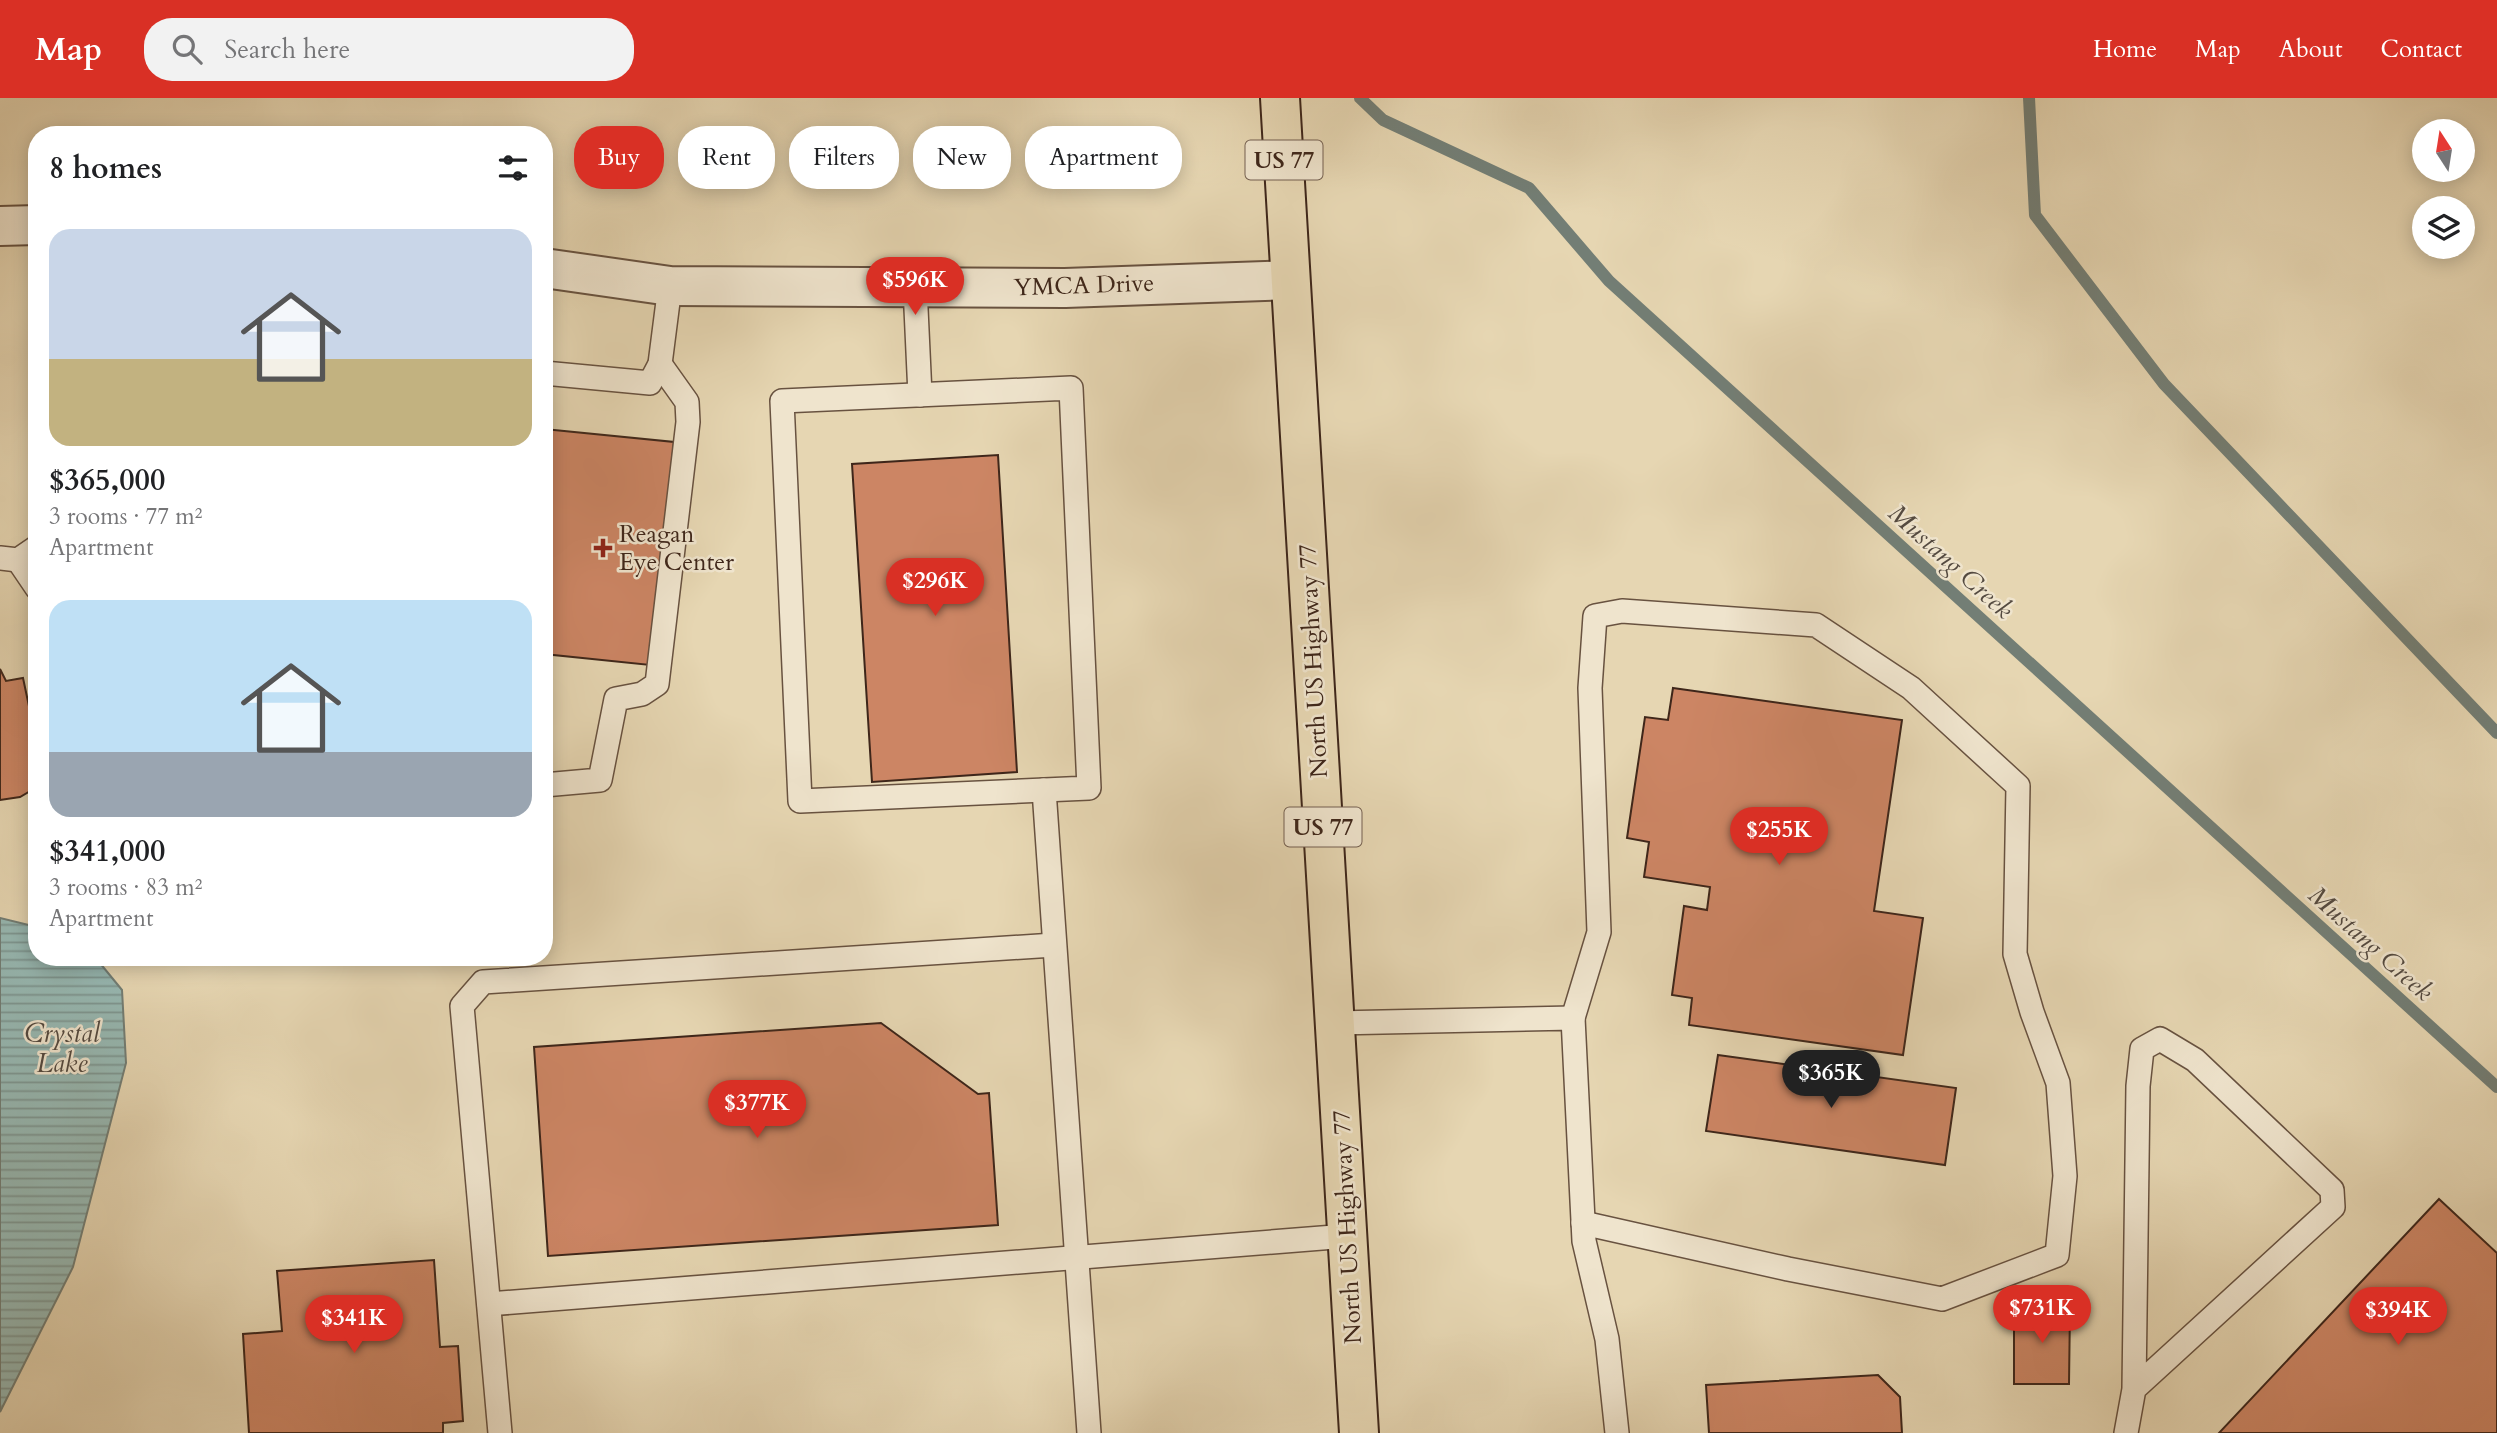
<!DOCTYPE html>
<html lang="en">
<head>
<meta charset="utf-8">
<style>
  :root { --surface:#fff; --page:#f2f2f2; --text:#202124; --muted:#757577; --accent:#d93025 }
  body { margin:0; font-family:Cardo,serif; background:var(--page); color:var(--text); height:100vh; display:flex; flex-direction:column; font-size:26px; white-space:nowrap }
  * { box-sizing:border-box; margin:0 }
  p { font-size:23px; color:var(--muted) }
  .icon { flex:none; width:38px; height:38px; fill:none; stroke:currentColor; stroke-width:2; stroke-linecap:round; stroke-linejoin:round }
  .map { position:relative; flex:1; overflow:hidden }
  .panel { position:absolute; left:28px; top:28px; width:525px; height:840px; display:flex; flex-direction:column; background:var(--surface); border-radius:28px; box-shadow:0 4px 18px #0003 }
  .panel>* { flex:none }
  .hud { position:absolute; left:574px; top:28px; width:665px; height:63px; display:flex; gap:14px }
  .needle { width:46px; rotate:348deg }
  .tools { position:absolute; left:2412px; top:21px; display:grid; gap:14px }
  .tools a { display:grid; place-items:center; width:63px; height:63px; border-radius:50%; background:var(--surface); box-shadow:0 4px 18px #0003; font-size:35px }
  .price { position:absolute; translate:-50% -60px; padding:0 16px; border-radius:24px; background:var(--accent); color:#fff; font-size:23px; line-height:46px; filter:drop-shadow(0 2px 4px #0008) }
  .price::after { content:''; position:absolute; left:50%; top:42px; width:21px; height:16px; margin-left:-10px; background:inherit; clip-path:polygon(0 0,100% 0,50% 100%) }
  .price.active { background:#222; color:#fff }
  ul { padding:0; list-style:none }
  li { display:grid; align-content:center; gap:14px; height:371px; padding:0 21px }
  li span { display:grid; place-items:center; height:217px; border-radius:21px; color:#555 }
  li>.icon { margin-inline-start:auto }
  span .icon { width:126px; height:126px; fill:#fffc; stroke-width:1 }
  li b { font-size:30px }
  h2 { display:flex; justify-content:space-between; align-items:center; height:84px; padding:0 21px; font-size:30px }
  .chip { padding:0 24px; border-radius:28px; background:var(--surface); box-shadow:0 4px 18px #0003; font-size:24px; line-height:63px }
  .chip.active { background:var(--accent); color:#fff }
  header { display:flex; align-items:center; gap:42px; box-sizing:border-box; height:98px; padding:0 35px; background:var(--accent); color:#fff }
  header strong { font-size:33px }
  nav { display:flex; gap:38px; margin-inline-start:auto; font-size:24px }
  .search { width:490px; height:63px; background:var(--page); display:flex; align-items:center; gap:18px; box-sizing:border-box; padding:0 24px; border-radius:28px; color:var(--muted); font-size:26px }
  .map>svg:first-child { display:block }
</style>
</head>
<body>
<header>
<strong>Map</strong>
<div class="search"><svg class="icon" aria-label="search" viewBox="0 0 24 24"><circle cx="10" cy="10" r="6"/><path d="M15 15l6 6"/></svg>Search here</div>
<nav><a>Home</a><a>Map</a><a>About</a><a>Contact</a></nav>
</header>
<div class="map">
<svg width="2497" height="1335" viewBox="0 0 2497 1335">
  <defs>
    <pattern id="water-rules" width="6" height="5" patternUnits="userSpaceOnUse" patternTransform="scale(1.75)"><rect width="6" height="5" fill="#97b8b2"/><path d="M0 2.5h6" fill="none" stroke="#7d9590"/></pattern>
  </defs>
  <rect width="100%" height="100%" fill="#e6d6b2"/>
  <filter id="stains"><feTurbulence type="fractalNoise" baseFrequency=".00286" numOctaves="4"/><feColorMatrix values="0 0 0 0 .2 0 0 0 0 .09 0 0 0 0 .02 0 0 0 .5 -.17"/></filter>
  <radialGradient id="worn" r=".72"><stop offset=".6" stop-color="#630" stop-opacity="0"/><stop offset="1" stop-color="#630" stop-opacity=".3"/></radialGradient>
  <path fill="url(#water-rules)" stroke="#737e75" stroke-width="2" d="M0,820L37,829V859H95L122,892L126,965L73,1169L0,1314Z"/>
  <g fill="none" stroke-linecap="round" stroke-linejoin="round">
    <g stroke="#737e75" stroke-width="12">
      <path d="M1360,0L1383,22L1529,90L1609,183L2497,989"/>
      <path d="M2029,0L2035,117L2164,286L2497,635"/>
    </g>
  </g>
  <g fill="#cc8564" stroke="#3e261a" stroke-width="2">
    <path d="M544,331L674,344L650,567L544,556Z"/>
    <path d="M998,357L1017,674L872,684L852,366Z"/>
    <path d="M0,571L6,583L23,580L37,646V689L20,699L0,702Z"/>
    <path d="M1673,590L1902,622L1874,813L1923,820L1903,957L1689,927L1692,900L1672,897L1684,808L1707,812L1710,789L1644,779L1649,744L1627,740L1645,619L1668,622Z"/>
    <path d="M881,925L978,996L989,995L998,1127L548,1158L534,949Z"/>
    <path d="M1718,957L1956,990L1945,1067L1706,1033Z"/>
    <path d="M2439,1101L2497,1155V1335H2219Z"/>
    <path d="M434,1162L440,1249L458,1248L463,1323L443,1325V1335H249L243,1236L282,1233L277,1173Z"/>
    <path d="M2014,1209H2070L2069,1286H2014Z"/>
    <path d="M1878,1277L1900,1299L1902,1335H1709L1706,1287Z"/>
  </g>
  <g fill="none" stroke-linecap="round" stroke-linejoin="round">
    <g stroke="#685240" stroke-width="26">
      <g id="service">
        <path d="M915,189L920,297"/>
        <path d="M544,275L650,285L660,266L670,188"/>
        <path d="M1071,290L1089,690L800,703L782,303Z"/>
        <path d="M0,460L18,462L37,449"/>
        <path d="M18,462L37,490"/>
        <path d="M544,687L600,682L616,601L642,596L657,586L688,324L687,304L660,266"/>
        <path d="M1044,692L1089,1335"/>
        <path d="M1573,920L1599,834L1590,590L1595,518L1622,513L1816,527L1911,590L2018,688L2015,856L2032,914L2058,985L2065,1078L2057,1157L1942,1201L1788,1171L1583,1125"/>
        <path d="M1335,925L1573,920L1584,1143L1607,1241L1617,1335"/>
        <path d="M489,1206L1347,1138"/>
        <path d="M500,1335L462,908L483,884L1054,847"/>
        <path d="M2126,1335L2134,1291L2138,988L2142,951L2160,941L2195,962L2332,1092L2333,1109L2134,1291"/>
      </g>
    </g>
    <g stroke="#685240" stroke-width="42">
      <g id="minor">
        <path d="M0,128L37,127"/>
        <path d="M544,170L670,188L1065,190L1290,182"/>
      </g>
    </g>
    <g stroke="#3e261a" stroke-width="42">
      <path id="primary" d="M1280,0L1359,1335"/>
    </g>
    <use href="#service" stroke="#efe4cd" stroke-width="23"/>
    <use href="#minor" stroke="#efe4cd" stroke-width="38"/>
    <use href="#primary" stroke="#e6d6b2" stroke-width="38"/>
  </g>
  <path fill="#8f2418" stroke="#efe4cd" stroke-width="2.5" d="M599.5 439.5h7v7h7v7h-7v7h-7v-7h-7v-7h7z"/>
  <g text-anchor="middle" stroke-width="5" stroke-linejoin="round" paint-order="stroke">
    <g fill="#efe4cd" stroke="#735f50" stroke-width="2">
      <rect x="1245.5" y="42.5" width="77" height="39" rx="5"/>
      <rect x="1284.5" y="709.5" width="77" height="39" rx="5"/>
    </g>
    <g font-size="23" font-weight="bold" fill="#3e261a">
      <text x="1284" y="70">US 77</text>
      <text x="1323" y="737">US 77</text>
    </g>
    <g font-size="24" fill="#3e261a" stroke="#efe4cd">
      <text transform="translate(1084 187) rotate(-2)" y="8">YMCA Drive</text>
      <text transform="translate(1313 563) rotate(-93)" y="8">North US Highway 77</text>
      <text transform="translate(1347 1129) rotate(-93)" y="8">North US Highway 77</text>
    </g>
    <g font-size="24" fill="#3e261a" stroke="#efe4cd" text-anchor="start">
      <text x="619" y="444">Reagan<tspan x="619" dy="28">Eye Center</tspan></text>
    </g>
    <g font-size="26" font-style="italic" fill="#544a40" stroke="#efe4cd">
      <text transform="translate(1951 463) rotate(42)" y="9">Mustang Creek</text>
      <text transform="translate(2371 845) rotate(42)" y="9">Mustang Creek</text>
      <text x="62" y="944">Crystal<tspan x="62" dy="30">Lake</tspan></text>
    </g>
  </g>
  <rect width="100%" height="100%" filter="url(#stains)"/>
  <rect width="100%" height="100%" fill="url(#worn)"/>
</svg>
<div class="tools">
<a><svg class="needle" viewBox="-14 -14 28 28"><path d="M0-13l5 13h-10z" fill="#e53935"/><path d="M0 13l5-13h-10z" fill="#757577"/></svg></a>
<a><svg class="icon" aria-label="layers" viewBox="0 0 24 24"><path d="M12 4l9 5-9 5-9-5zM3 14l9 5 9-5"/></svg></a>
</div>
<b class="price" style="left:915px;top:219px">$596K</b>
<b class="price" style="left:935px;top:520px">$296K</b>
<b class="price" style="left:1779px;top:769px">$255K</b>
<b class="price active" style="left:1831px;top:1012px">$365K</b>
<b class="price" style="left:757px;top:1042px">$377K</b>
<b class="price" style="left:2042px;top:1247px">$731K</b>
<b class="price" style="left:2398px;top:1249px">$394K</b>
<b class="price" style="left:354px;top:1257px">$341K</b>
<div class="hud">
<a class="chip active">Buy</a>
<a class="chip">Rent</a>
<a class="chip">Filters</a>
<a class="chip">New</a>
<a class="chip">Apartment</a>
</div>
<section class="panel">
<h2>8 homes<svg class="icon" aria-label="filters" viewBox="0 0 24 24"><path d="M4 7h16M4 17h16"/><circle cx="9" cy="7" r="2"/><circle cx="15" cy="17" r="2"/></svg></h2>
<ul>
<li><span style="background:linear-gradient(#c9d6e8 60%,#c2b280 0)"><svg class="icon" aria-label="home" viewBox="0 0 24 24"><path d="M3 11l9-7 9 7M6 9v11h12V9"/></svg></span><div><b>$365,000</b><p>3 rooms · 77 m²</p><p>Apartment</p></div></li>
<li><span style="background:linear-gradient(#bfe0f5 70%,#9aa5b1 0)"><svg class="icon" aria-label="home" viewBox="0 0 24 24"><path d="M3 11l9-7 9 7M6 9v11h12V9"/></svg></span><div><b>$341,000</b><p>3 rooms · 83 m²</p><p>Apartment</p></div></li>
</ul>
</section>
</div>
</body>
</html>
